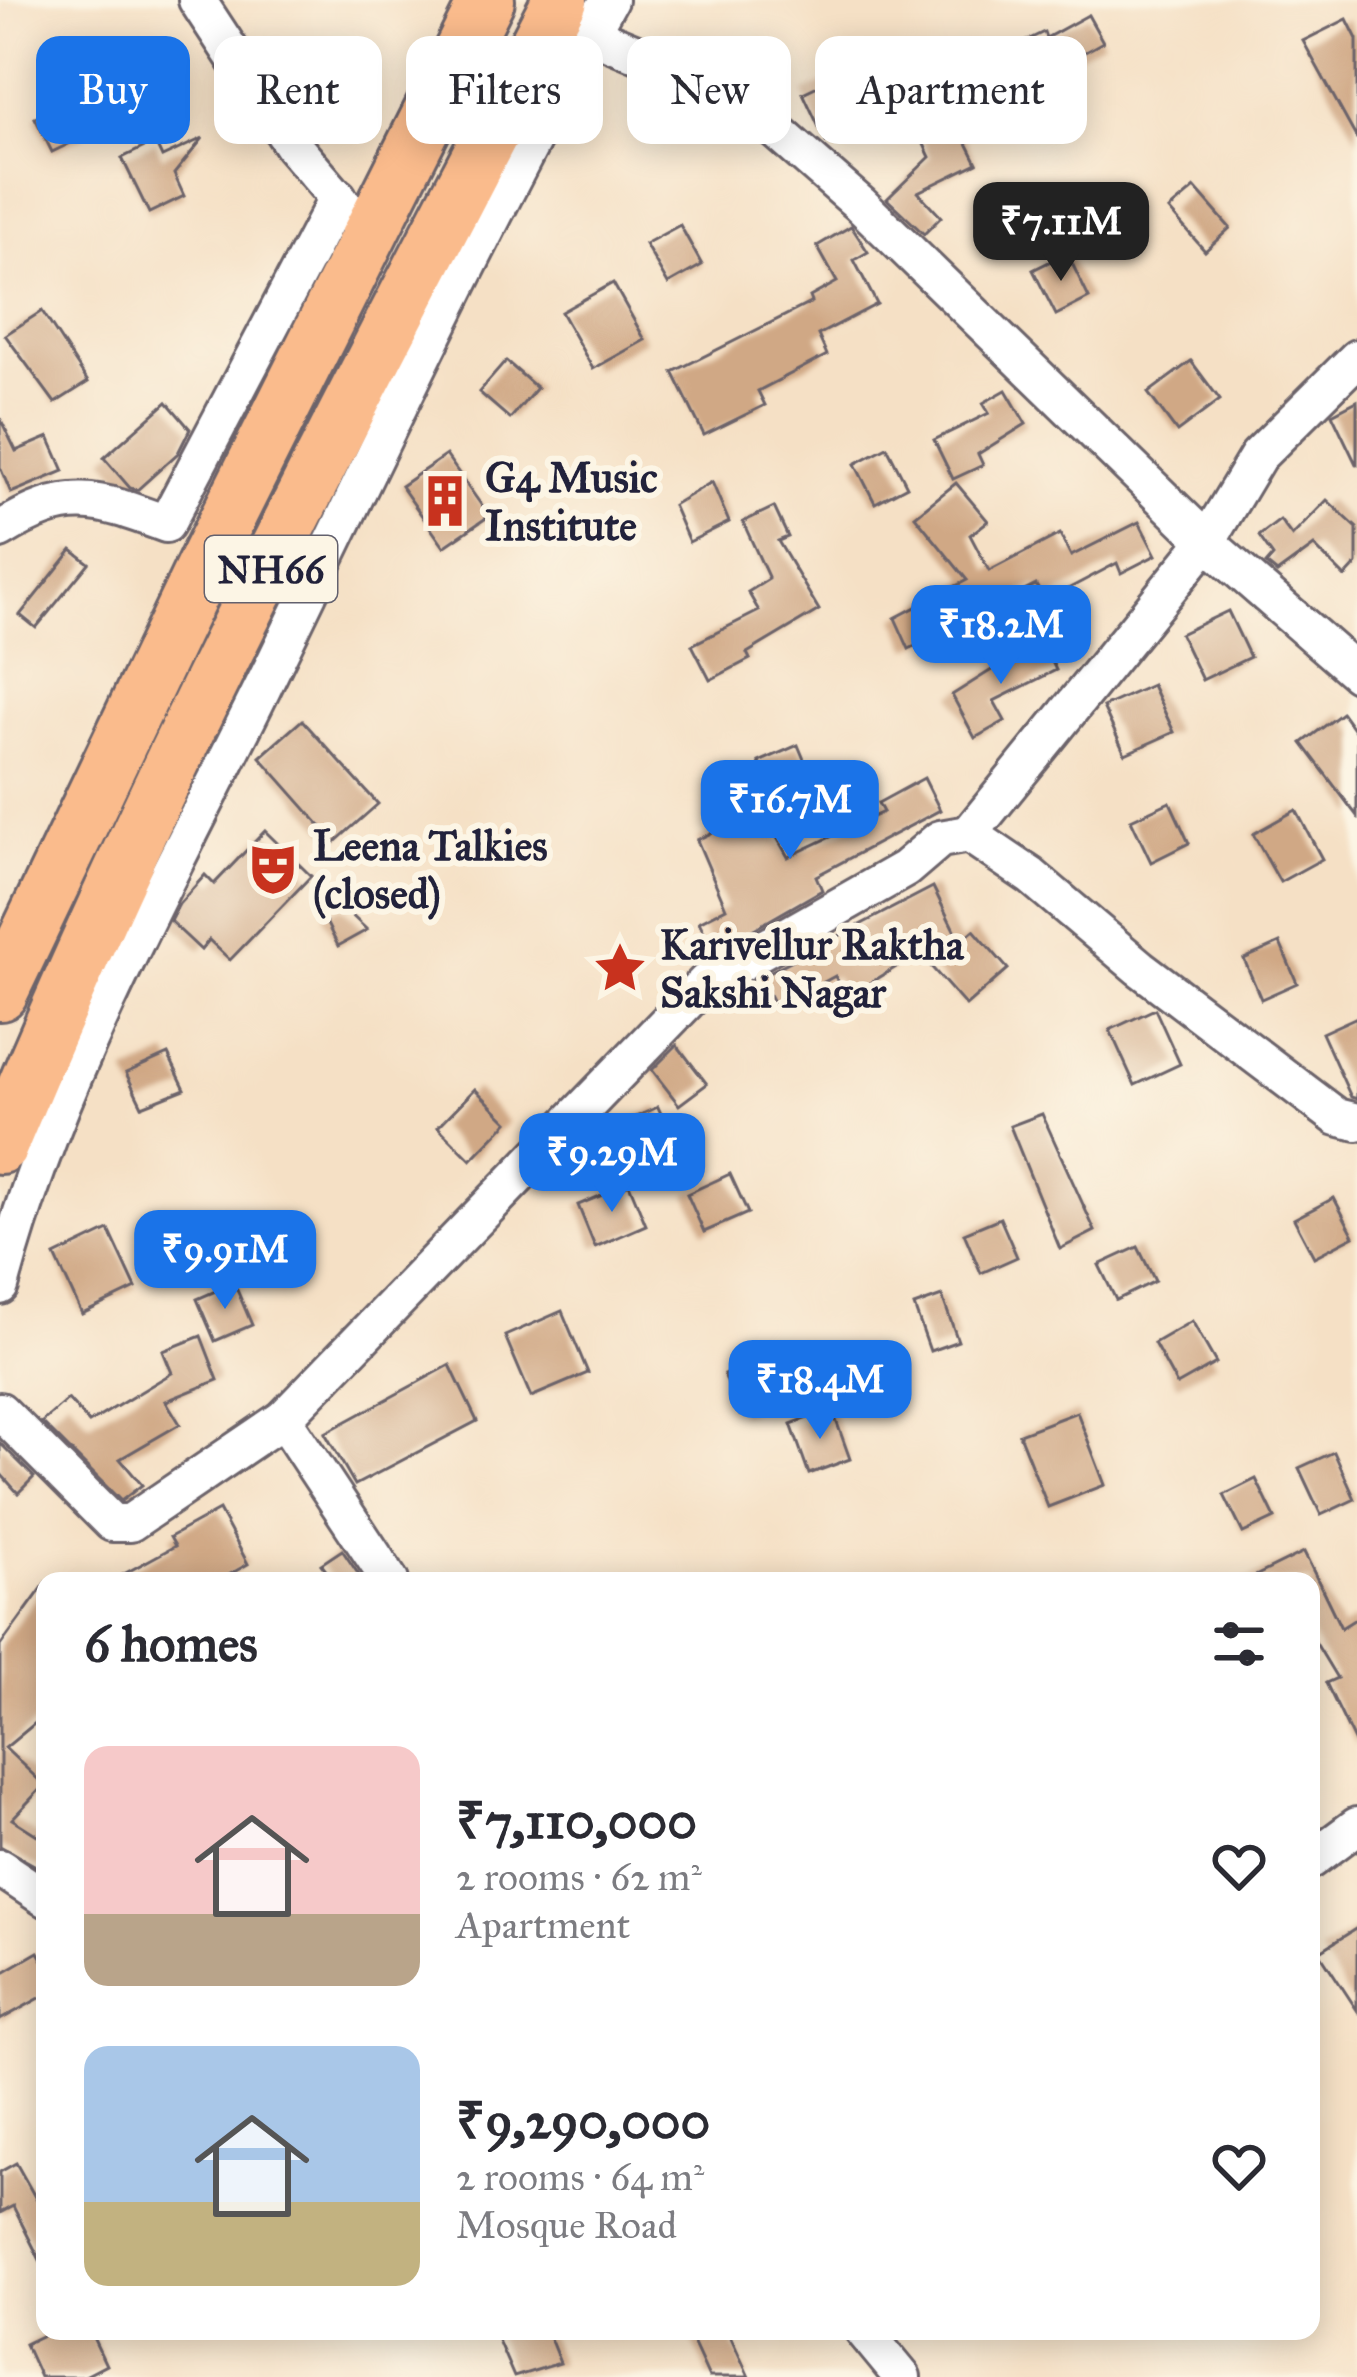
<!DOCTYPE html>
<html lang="en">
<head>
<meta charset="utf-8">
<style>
  :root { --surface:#fff; --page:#f7f7f7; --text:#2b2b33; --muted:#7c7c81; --accent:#1a73e8 }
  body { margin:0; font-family:"IM FELL Great Primer",serif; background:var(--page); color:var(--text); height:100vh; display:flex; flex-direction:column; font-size:45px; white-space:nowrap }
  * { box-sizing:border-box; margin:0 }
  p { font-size:39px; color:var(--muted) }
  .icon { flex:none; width:66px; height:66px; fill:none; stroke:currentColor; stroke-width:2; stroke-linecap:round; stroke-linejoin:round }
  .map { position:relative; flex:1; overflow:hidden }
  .sheet { position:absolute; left:36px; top:1572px; width:1284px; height:768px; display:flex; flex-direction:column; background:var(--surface); border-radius:24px; box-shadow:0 6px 30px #0003 }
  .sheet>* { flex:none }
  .top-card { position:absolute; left:36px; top:36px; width:1287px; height:108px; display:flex; gap:24px }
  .price { position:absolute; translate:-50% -102px; padding:0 27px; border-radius:24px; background:var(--accent); color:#fff; font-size:39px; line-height:78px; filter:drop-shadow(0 3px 6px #0008) }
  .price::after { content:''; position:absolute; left:50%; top:72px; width:36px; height:27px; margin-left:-18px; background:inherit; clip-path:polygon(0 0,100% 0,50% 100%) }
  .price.current { background:#222; color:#fff }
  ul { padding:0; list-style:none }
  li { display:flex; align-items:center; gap:36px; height:300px; padding:0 48px }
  li span { display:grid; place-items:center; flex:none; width:336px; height:240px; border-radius:24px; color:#555 }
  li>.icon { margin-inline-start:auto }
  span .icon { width:144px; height:144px; fill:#fffc; stroke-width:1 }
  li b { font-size:51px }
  h2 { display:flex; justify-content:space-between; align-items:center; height:144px; padding:0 48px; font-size:51px }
  .tag { padding:0 42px; border-radius:24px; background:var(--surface); box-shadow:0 6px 30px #0003; font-size:42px; line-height:108px }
  .tag.current { background:var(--accent); color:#fff }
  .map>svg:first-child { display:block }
</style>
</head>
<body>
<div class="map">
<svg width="1357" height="2377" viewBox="0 0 1357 2377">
  <rect width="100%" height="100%" fill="#fcf5e5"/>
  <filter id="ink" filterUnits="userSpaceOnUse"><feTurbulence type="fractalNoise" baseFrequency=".00833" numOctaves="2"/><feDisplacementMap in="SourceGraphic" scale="24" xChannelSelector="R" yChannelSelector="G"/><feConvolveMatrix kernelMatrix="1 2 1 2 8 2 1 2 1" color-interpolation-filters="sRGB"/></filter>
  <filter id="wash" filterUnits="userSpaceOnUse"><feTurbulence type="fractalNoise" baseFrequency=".004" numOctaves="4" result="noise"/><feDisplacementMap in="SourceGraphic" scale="48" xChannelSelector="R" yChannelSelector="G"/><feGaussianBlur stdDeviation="2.7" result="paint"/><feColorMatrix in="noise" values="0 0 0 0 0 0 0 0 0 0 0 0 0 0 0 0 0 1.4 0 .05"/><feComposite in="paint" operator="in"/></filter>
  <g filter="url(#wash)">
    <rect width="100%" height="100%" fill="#f5e0c5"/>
    <g id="blocks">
      <g fill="#d0a885">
        <path d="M1088,15L1103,42L1060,66L1075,96L1034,116L1003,52L1044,32L1046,38Z"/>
        <path d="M1347,19L1357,39V139L1303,41Z"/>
        <path d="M853,69L876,118L826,142L803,93Z"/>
        <path d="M71,100L87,135L52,152L35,118Z"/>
        <path d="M956,121L977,163L918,192L941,217L924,234L887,199L930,157L921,138Z"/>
        <path d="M203,138L174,174L184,196L149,213L122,158L155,142L162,157Z"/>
        <path d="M1195,188L1230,228L1205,251L1169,210Z"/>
        <path d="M680,225L702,265L668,284L645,244Z"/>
        <path d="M851,226L868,252L854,260L877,304L818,335L827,355L758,391L765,405L704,435L673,372L812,302L810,297L837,282L817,246Z"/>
        <path d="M1067,253L1089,298L1056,315L1033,270Z"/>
        <path d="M613,283L645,340L593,369L561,312Z"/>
        <path d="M42,311L88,382L55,403L5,335Z"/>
        <path d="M506,361L537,388L510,419L479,392Z"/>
        <path d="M1191,361L1220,400L1177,432L1148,393Z"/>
        <path d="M1006,390L1026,424L978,454L983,465L953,479L934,440L989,413L983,403Z"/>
        <path d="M1357,401V466L1332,414Z"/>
        <path d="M167,402L190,429L178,453L137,490L130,488L104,458Z"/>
        <path d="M0,418L16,451L49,437L64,471L11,493L0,467Z"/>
        <path d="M887,447L907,486L875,503L855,464Z"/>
        <path d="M446,455L489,516L444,547L401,486Z"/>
        <path d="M712,482L729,522L689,542L673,505Z"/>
        <path d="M956,483L988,521L970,535L989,571L1060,534L1071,556L1139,522L1156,555L1121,573L1117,563L1045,601L1036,585L909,649L895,618L967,580L915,516Z"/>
        <path d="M1327,500L1357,528V564L1345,577L1314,546L1277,573L1266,564L1273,556L1259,536L1280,520L1292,536Z"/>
        <path d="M774,507L788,537L778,541L819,610L747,653L750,659L710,680L692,645L759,611L748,592L769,579L743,522Z"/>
        <path d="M72,550L89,563L36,628L20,615Z"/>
        <path d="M1228,611L1250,657L1202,680L1180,634Z"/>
        <path d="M1041,639L1056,670L994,701L1005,721L975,738L952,695Z"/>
        <path d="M1152,685L1174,732L1125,754L1103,707Z"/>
        <path d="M1342,713L1357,734V816L1302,743Z"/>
        <path d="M302,720L378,804L335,842L260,757Z"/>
        <path d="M798,745L815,786L776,803L759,762Z"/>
        <path d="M924,778L940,810L816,876L822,890L714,952L699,922L726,908L697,840L761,809L788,857L883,812L878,803Z"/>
        <path d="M1170,802L1189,843L1151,862L1131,820Z"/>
        <path d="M1296,810L1322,859L1280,882L1253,834Z"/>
        <path d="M265,831L311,876L230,960L209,940L201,950L170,921L179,904L205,875L214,884Z"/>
        <path d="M933,887L960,942L974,930L1008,969L966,1006L919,953L846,998L835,976L776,1008L760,977Z"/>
        <path d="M342,906L367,930L338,946L323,916Z"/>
        <path d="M1280,943L1297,983L1261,999L1244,959Z"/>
        <path d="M1155,1009L1180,1064L1135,1085L1110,1030Z"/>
        <path d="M1357,1017V1099L1351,1097L1322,1033Z"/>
        <path d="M677,1045L707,1084L679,1105L652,1070Z"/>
        <path d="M168,1054L185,1089L142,1106L126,1073Z"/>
        <path d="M475,1089L508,1122L471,1160L438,1127Z"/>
        <path d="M658,1107L680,1155L639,1174L618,1125Z"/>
        <path d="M1042,1114L1095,1231L1060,1249L1010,1126Z"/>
        <path d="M730,1174L748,1213L704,1232L687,1194Z"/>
        <path d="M629,1184L646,1225L595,1247L578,1205Z"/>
        <path d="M1334,1198L1354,1236L1314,1257L1294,1219Z"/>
        <path d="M1000,1218L1017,1257L981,1273L964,1233Z"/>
        <path d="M109,1230L136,1288L82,1314L55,1256Z"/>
        <path d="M1138,1247L1155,1281L1116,1300L1099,1265Z"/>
        <path d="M234,1283L252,1325L215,1341L197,1299Z"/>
        <path d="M942,1296L958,1341L930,1351L914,1306Z"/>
        <path d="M562,1311L588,1373L531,1397L505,1336Z"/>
        <path d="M1192,1321L1216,1363L1177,1385L1154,1343Z"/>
        <path d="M201,1336L218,1380L166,1401L180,1424L120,1459L142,1485L121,1501L42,1422L68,1399L89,1423L172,1373L163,1351Z"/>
        <path d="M770,1357L786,1398L740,1415L724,1374Z"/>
        <path d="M450,1365L477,1421L355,1485L325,1433Z"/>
        <path d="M832,1409L850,1459L809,1474L791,1424Z"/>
        <path d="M1077,1412L1105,1485L1048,1507L1019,1434Z"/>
        <path d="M0,1443L34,1477L18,1493L0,1473Z"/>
        <path d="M1334,1452L1355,1499L1321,1515L1299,1468Z"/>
        <path d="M1256,1479L1275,1518L1243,1533L1224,1495Z"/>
        <path d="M219,1510L248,1564L218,1581H111L175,1546L170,1537Z"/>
        <path d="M342,1550L363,1581H334L321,1564Z"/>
        <path d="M1304,1552L1341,1628L1357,1618V1747L1326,1683L1337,1678L1311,1635V1581H1245Z"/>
        <path d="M45,1584V1715L5,1748L44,1785L12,1819L45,1840V1871L0,1846V1646Z"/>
        <path d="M1357,1928V2010L1319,1952Z"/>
        <path d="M38,1952L45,1964V1995L0,2020V1974Z"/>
        <path d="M16,2163L45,2215V2270L13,2206L0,2213V2172Z"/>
        <path d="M52,2331H90L106,2365L83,2377H40L25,2344Z"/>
        <path d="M494,2331H547L560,2363L514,2377Z"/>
        <path d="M688,2331H728L749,2377H709Z"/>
      </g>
    </g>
  </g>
  <g filter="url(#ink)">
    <use href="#blocks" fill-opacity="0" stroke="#6c646b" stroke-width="3"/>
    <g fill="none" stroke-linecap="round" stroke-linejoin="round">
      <g stroke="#6c646b" stroke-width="42">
        <g id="minor">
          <path d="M197,0L292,145L352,215"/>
          <path d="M590,34L684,73L764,120L860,204L1219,553L1357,673"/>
          <path d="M0,530C68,488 96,498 166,524L338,197"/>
          <path d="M969,834L1207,541L1258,456L1357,358"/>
          <path d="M0,1286C56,1076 167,883 262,689C375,458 482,224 609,0"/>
          <path d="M0,1411L112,1523H130L283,1419L706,982L905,869L940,839L969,834L1031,876L1140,968L1337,1117L1357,1122"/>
          <path d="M283,1419L390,1581"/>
          <path d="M1311,1860L1357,1826"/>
          <path d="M0,1868L45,1898"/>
          <path d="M864,2331L902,2377"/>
        </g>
      </g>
      <g stroke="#6c646b" stroke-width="60">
        <g id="highway">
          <path d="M0,993L209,555L487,0"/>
          <path d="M0,1146C162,754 365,377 560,0"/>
        </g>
      </g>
      <use href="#minor" stroke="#fff" stroke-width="36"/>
      <use href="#highway" stroke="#fabb8c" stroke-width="54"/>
    </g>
  </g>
  <defs>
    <g id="building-bare" transform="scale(4.14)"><path d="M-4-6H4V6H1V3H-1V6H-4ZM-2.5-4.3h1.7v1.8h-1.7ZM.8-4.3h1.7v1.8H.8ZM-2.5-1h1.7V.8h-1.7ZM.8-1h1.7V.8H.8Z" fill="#c8321e" stroke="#fcf5e5" stroke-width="2.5" paint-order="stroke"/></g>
    <g id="theatre-bare" transform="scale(4.14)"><path d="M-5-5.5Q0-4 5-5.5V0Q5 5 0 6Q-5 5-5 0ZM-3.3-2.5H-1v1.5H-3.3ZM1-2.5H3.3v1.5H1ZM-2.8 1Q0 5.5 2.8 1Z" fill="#c8321e" stroke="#fcf5e5" stroke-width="2.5" paint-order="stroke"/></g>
    <g id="sight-bare" transform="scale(4.14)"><path d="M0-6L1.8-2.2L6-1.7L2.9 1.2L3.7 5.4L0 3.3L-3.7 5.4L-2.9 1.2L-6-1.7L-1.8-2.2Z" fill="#c8321e" stroke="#fcf5e5" stroke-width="2.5" paint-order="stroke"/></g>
  </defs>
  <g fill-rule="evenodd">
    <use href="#building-bare" x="445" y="501"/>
    <use href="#theatre-bare" x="273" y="869"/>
    <use href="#sight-bare" x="620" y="968"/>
  </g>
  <g text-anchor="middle" stroke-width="12" stroke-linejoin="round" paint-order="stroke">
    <rect fill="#fcf5e5" stroke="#63616e" stroke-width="3" x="205" y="536" width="132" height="66" rx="9"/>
    <g font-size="39" font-weight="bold" fill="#22223b">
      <text x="271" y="583">NH66</text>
    </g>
    <g font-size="42" font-weight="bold" fill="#22223b" stroke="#fcf5e5" text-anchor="start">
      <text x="485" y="492">G4 Music<tspan x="485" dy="48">Institute</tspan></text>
      <text x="313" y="860">Leena Talkies<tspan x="313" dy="48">(closed)</tspan></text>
      <text x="660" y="959">Karivellur Raktha<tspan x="660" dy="48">Sakshi Nagar</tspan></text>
    </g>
  </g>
</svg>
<b class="price current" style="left:1061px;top:284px">₹7.11M</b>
<b class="price" style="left:1001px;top:687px">₹18.2M</b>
<b class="price" style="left:790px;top:862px">₹16.7M</b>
<b class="price" style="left:612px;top:1215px">₹9.29M</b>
<b class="price" style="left:225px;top:1312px">₹9.91M</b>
<b class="price" style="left:820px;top:1442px">₹18.4M</b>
<div class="top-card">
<a class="tag current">Buy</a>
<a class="tag">Rent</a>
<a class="tag">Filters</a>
<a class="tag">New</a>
<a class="tag">Apartment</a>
</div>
<section class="sheet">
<h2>6 homes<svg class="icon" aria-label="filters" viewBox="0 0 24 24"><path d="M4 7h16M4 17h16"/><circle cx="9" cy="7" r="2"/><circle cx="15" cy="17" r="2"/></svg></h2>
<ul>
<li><span style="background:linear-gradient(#f6c9c9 70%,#b9a48a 0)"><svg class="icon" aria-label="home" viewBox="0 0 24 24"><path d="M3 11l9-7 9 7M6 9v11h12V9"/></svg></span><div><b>₹7,110,000</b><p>2 rooms · 62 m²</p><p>Apartment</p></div><svg class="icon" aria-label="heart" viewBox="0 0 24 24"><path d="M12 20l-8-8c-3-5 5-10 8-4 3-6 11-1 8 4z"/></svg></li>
<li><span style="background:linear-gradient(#a9c7e8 65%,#c2b280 0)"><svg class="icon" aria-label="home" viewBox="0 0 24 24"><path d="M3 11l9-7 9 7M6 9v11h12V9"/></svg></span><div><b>₹9,290,000</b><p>2 rooms · 64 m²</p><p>Mosque Road</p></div><svg class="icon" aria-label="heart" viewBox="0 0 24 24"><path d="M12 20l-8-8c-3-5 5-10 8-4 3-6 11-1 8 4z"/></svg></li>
</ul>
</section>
</div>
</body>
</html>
